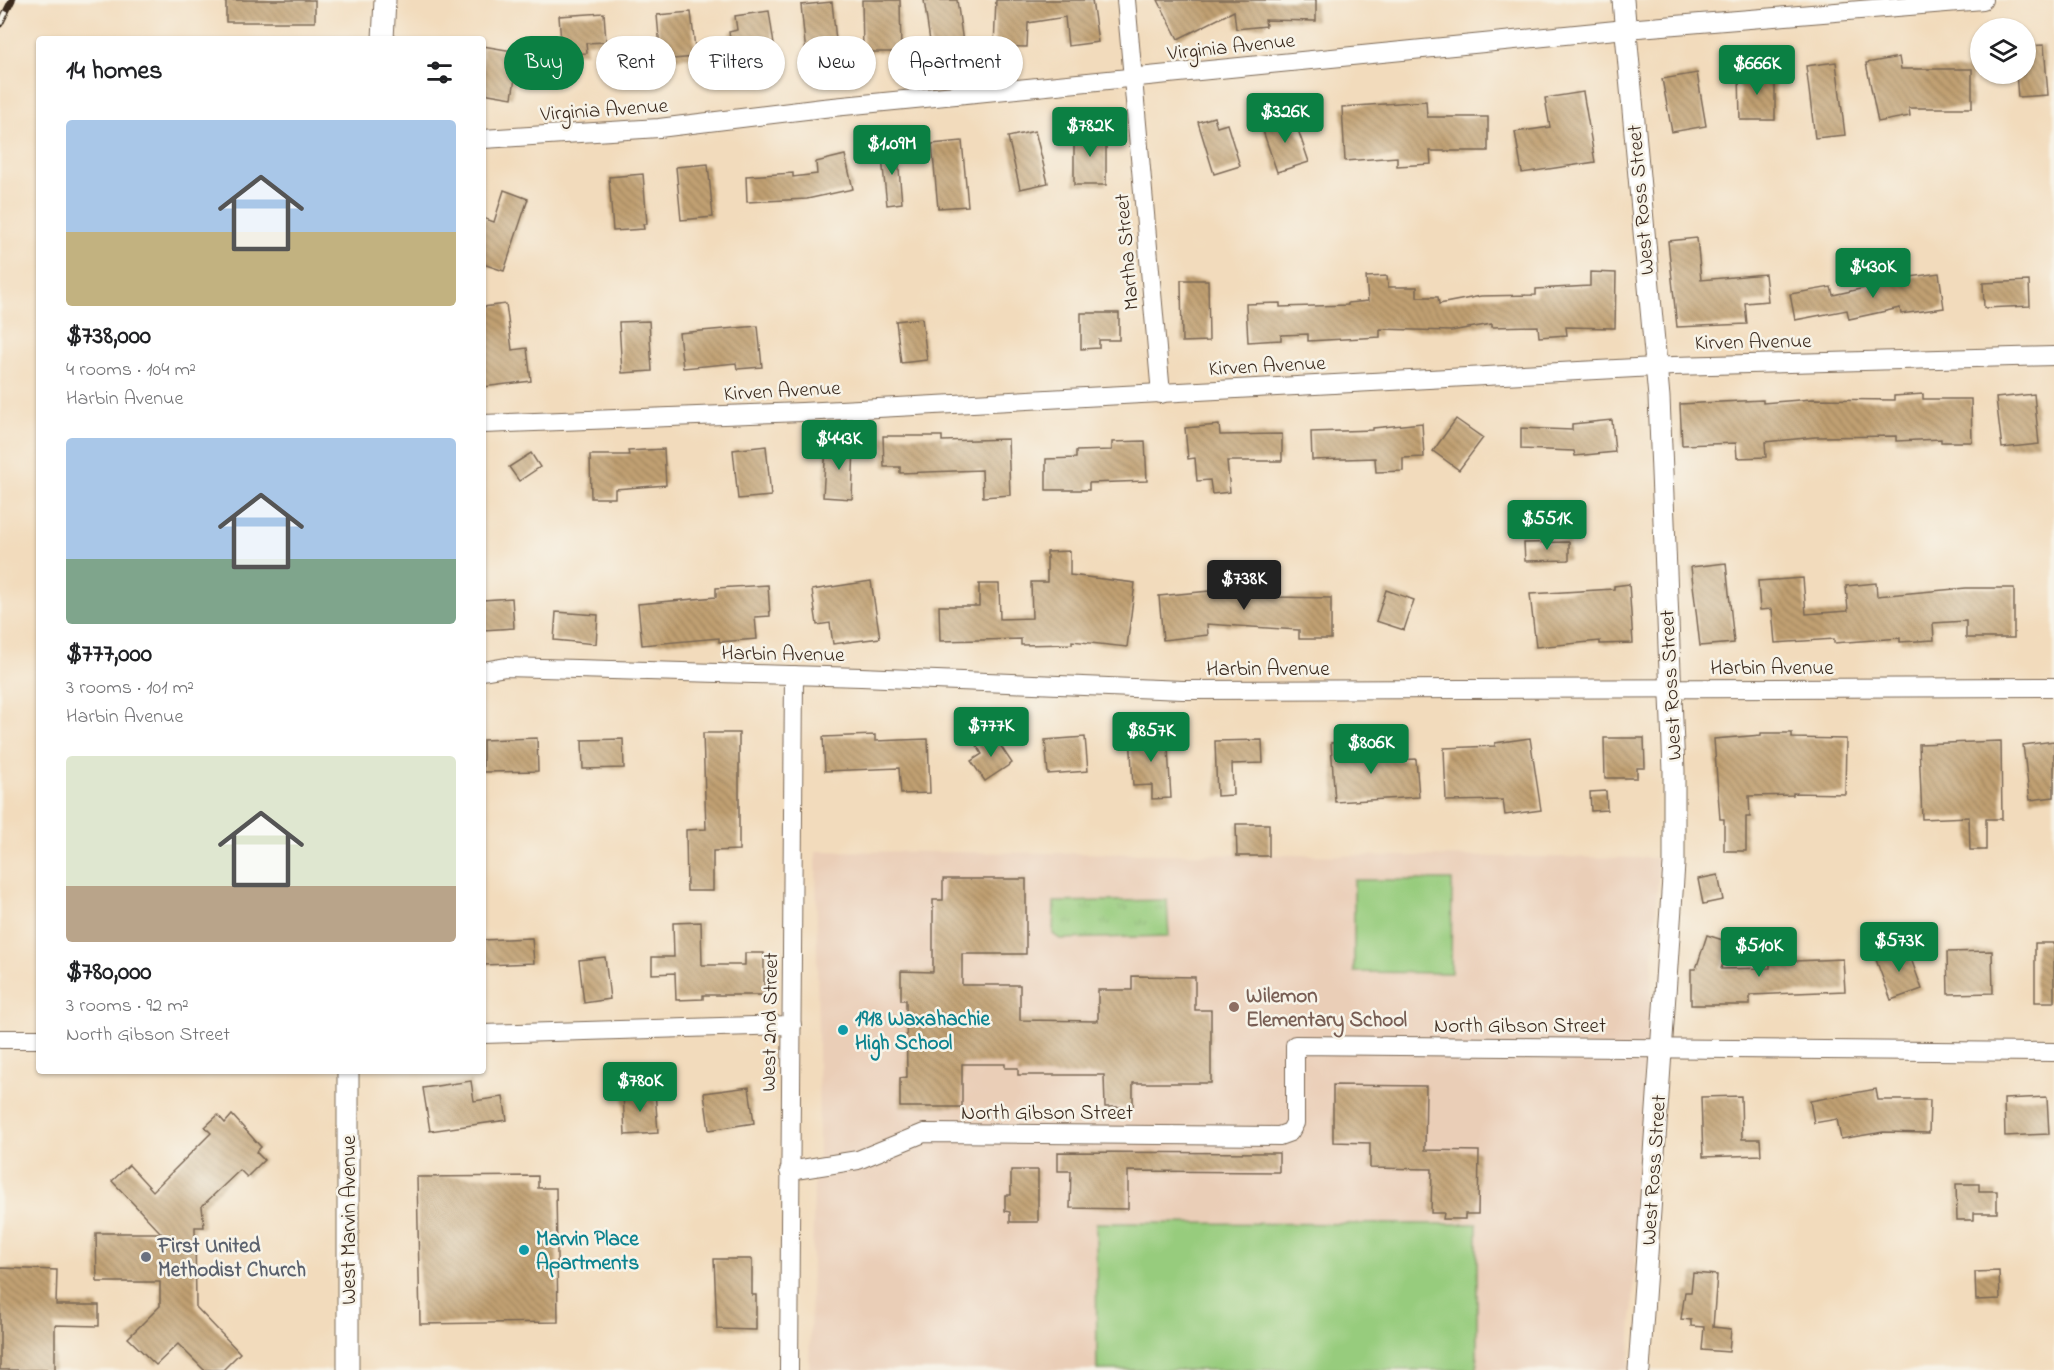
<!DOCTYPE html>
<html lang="en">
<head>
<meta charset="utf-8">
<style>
  :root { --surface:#fff; --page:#f6f6f6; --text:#202124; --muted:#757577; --accent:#0b8043 }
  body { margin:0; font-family:"Indie Flower",sans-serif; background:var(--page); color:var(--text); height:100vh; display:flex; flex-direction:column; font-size:22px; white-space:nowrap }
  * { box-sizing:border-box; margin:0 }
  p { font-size:20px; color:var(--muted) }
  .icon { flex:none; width:33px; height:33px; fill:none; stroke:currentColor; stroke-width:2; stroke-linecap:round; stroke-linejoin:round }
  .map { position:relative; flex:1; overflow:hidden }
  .side { position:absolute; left:36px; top:36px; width:450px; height:1038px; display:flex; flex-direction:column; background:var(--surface); border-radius:6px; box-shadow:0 2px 4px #0004 }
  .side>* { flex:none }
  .top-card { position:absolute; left:504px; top:36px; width:570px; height:54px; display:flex; gap:12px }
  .controls { position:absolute; left:1970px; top:18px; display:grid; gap:12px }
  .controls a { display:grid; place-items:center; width:66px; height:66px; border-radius:50%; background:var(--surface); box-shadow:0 2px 4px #0004; font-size:30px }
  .price { position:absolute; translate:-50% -51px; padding:0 14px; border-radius:6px; background:var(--accent); color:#fff; font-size:20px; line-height:39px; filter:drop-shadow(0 2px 3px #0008) }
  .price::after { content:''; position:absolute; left:50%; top:36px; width:18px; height:14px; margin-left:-9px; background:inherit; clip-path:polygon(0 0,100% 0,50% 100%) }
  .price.current { background:#222; color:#fff }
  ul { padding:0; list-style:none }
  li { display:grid; align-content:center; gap:12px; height:318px; padding:0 30px }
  li span { display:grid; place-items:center; height:186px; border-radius:6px; color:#555 }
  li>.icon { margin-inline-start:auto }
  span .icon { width:108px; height:108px; fill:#fffc; stroke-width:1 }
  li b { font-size:26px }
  h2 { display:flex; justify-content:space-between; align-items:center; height:72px; padding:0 30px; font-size:26px }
  .chip { padding:0 21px; border-radius:27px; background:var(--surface); box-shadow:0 2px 4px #0004; font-size:21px; line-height:54px }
  .chip.current { background:var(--accent); color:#fff }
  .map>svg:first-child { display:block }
</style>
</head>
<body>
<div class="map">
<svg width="2054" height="1370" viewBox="0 0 2054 1370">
  <defs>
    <pattern id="grass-tufts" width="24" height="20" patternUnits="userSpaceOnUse" patternTransform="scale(1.5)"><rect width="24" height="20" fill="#97cc7d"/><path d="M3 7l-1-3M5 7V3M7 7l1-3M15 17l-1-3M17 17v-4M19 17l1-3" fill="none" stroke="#83af6c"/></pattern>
    <pattern id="building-back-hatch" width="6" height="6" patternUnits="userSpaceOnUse" patternTransform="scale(1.5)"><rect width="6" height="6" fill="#c1a072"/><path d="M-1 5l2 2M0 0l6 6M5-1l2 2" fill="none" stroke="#9e835d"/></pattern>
  </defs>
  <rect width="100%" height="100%" fill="#f7f3e8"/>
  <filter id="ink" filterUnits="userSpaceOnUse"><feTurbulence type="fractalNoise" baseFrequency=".0167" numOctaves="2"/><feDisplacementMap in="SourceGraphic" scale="12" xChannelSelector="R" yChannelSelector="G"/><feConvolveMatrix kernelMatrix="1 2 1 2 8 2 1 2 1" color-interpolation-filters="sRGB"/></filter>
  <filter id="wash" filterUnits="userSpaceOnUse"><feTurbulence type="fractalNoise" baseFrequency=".008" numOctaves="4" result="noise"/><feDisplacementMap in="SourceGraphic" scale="24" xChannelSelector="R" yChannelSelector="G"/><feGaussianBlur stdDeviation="1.35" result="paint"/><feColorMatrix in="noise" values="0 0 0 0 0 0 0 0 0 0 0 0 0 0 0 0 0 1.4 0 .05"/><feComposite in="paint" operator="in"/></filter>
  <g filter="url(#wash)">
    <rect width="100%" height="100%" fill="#f2dbbc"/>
    <path fill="#eaceb7" d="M816,851L1659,858L1629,1370H809L814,1184L819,1155Z"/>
    <path fill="url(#grass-tufts)" stroke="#697b4e" stroke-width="1.5" d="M1167,900L1169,936L1060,939L1053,934L1054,902Z"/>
    <g fill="#97cc7d" stroke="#697b4e" stroke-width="1.5">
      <path d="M1354,880H1452L1451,973L1354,972Z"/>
      <path d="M1096,1223L1477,1224V1370H1097Z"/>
    </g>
    <g id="blocks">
      <g fill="url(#building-back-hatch)">
        <rect x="226" y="0" width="89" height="22"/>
        <path d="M862,0H900L901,52H863Z"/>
        <path d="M924,0H957L964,50L932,55Z"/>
        <path d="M996,0H1092L1098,42L1068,46L1065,17L1028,23L1027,47L994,46Z"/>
        <path d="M1158,0H1316V21L1265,20L1266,26L1236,29L1234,11L1178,39Z"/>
        <path d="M832,2L838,60L807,63L801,5Z"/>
        <path d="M769,11L777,65L735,71L729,32L737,30L735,16Z"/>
        <path d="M691,12L696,57L661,60L657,15Z"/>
        <path d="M604,13L606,42L586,43L587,53L562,54L559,16Z"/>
        <path d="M2044,45L2048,95L2018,97L2016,74H2025V46Z"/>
        <path d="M483,46L519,52L512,98L483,93Z"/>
        <path d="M1899,57L1901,69H1972V108H1909L1910,116L1878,122L1866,63Z"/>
        <path d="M1836,62L1845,135L1815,138L1806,66Z"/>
        <path d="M1775,71V120H1740L1739,72Z"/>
        <path d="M1697,73L1706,126L1672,132L1662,79Z"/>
        <path d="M1583,92L1595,162L1522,173L1515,132L1550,127L1545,98Z"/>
        <path d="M1426,101L1427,117H1488V151H1430L1431,164L1397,166V157L1345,161L1342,107Z"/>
        <path d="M1293,115L1309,162L1277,172L1261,125Z"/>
        <path d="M1214,117L1217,127L1227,124L1240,166L1214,174L1198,122Z"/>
        <rect x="1074" y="130" width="32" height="55"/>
        <path d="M1035,131L1048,183L1020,189L1008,137Z"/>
        <path d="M962,141L968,206L938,208L932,144Z"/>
        <path d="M897,147L902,203L887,205L881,149Z"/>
        <path d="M845,155L853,189L807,199L747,202L746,176L793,173V177L817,174L816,162Z"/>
        <path d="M708,164L713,217L681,220L676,167Z"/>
        <path d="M643,174L647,224H643L644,229L613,231L609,177Z"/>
        <path d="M504,190L528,199L504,271L483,264V218L494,222Z"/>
        <path d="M1697,238L1701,280L1765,274L1768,301L1745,303L1747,324L1677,327L1668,241Z"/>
        <path d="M1590,272L1616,273L1615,328L1566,327L1567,335L1539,337L1538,326L1492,327V324L1451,331L1380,329V337L1308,341V334L1281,335V340L1248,342L1246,304L1280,303V307L1348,305V303L1368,301L1366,277L1387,276L1388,287H1417V297H1438L1439,304L1481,296L1536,295V289L1590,286Z"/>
        <path d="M1939,273L1944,308L1901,314L1900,308L1849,319L1847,310L1795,320L1790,294L1831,287L1833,295L1896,281V279Z"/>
        <path d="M1181,280H1208L1209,341L1182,342Z"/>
        <path d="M2029,281L2030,306L1984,308L1983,283Z"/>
        <path d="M506,304L512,350L527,348L531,381L483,387V307Z"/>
        <path d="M1081,313H1119V340H1099V348L1081,349Z"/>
        <path d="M922,318L927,360L901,363L896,321Z"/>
        <path d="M649,321L652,371L622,373L619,322Z"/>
        <path d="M758,326L762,367L737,369L736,363L683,368L679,333Z"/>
        <path d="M1923,394V399H1971L1972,442H1941V439L1896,441V436L1815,437L1765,442L1766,457L1737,458L1736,443L1682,445L1680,404L1763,400V403L1812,399L1894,400V396Z"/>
        <path d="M2034,394L2039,444L2002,448L1996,398Z"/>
        <path d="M1456,419L1483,438L1459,470L1433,451Z"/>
        <path d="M1612,420L1615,452L1575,456L1574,451L1521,449V428L1572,430V424Z"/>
        <path d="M1422,423L1424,457L1403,458V471L1376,472L1375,458L1312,460L1311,432L1373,430V428Z"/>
        <path d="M1219,425L1220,435L1282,434V461H1227L1230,492L1212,494L1210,480L1197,481L1195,458L1188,459L1185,428Z"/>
        <path d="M883,436H942V441L1008,439L1010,495L983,497L982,470L900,473V467H884Z"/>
        <path d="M1145,441L1147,481L1089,483V490H1046V459L1076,458V451L1112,450V442Z"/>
        <path d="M826,444L854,445L852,499L823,497Z"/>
        <path d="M766,446L771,496L738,499L733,450Z"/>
        <path d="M664,449L666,485L615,489V498H591L590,455H629L628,451Z"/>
        <path d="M531,453L540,467L519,481L509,467Z"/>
        <path d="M1569,542V560L1525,561L1524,543Z"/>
        <path d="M1070,551V575L1135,583L1127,647L1072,641V644L1021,645V639L940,641L939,606H979V584H999L1000,619L1032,618L1031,582H1047V552Z"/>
        <path d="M1726,563L1734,643L1700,646L1691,567Z"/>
        <path d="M1231,571L1261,573L1260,592L1274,593V597L1331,598V639H1299V630L1207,624L1208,635L1163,640L1159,596L1230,589Z"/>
        <path d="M1803,578L1806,614L1848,611L1846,586L1876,583L1877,596L1966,588H2014V638H1966V621L1933,623L1934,640L1900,642V638L1834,643V639L1775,643L1772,609L1760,610L1758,581Z"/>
        <path d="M871,581L880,638L833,644L830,623L817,625L812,590Z"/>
        <path d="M1629,584L1633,643L1600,644V641L1536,647L1530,594L1614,589V586Z"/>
        <path d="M768,585L770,616L755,617L757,639L719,642V638L642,645L638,604L716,597V588Z"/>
        <path d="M1386,590L1414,600L1404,630L1376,621Z"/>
        <path d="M512,598L514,628L483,630V600Z"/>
        <path d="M556,612L598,615L596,644L554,640Z"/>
        <path d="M1167,732L1171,798L1152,799V785L1133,786L1130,734Z"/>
        <path d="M703,733H739V850L713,851V891H687L686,830L706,829Z"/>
        <path d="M992,733L1012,763L985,781L971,761L982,754L976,744Z"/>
        <path d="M1761,733H1792V738L1846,739L1845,794L1793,793V795L1749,796L1750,817H1746V851H1724V819H1720L1714,739L1761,735Z"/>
        <path d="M875,735V741L928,739L930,793L901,794L899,768L825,771L823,737Z"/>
        <path d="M1085,737L1088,771L1048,774L1045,740Z"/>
        <path d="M537,738L538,771L483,772V740Z"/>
        <path d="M1530,738L1541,810L1505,815L1503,800L1446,801L1444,748L1495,746V743Z"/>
        <path d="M1604,738H1644L1645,768H1637V778H1605Z"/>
        <path d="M623,739L624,768L583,769L582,740Z"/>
        <path d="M1262,740L1263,763L1232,764L1233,795L1217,796L1215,741Z"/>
        <path d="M1365,741L1367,762L1416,759L1419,797L1335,802L1331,743Z"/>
        <path d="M2001,741L2002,819H1986V850H1970L1969,817L1922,819L1919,744Z"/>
        <path d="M2054,741V797L2030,800L2023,745Z"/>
        <path d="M1606,791L1607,810L1591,811L1590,792Z"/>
        <path d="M1236,824H1269V856H1237Z"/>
        <path d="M1718,875L1723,900L1703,904L1698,879Z"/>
        <path d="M943,879H1026V954H962V985H1020V1020L1098,1021V990H1132V976L1195,977V1010H1211V1083H1133V1107H1105L1104,1075H1018V1068H1005V1064H962V1107H900V1078L907,1077L906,1000H901V971L933,972V900H943Z"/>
        <path d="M701,922L702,965H745V953H764V995H703V999L676,1000L675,973L652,974V957H674L673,923Z"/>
        <path d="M1707,935L1729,942L1721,969L1770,968V962L1843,959L1845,991L1750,995V1005H1691V969H1696Z"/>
        <path d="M532,938L534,963L483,965V940Z"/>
        <rect x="2035" y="943" width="19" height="59"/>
        <path d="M1906,945L1922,989L1891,1000L1875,957Z"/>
        <path d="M1992,951L1993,993L1948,994L1947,952Z"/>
        <path d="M605,957L610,999L584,1003L579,960Z"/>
        <path d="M471,1081L474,1101L503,1097L507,1120L430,1131L423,1088Z"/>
        <path d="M1333,1085L1426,1086L1425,1150L1479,1151L1478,1214H1465V1219H1443L1444,1213H1431L1432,1169L1370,1168V1143L1333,1142Z"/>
        <path d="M749,1087L754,1123L709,1130L704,1093Z"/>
        <path d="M1876,1089L1878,1100H1930L1929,1133L1883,1132L1841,1139L1837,1119L1814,1123L1810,1101Z"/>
        <path d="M655,1091L658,1133L625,1135L623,1093Z"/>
        <path d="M1741,1096L1742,1139H1760L1761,1155L1703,1157L1701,1097Z"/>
        <path d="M2047,1097L2049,1134L2005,1136L2004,1099Z"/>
        <path d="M218,1115L225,1123L232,1115L261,1147L256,1152L264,1160L247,1177L240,1170L202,1206L204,1227H195L196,1307L240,1353L223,1370H204L178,1344L156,1365L128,1338L160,1306V1282H97L96,1233H161L112,1181L129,1165L153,1191L211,1133L205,1127Z"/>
        <path d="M1058,1152L1279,1153V1172L1128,1171V1209L1070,1208L1071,1171H1058Z"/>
        <path d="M1011,1170H1038V1222H1010V1212L1005,1211V1195H1011Z"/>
        <path d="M538,1176V1188H556L558,1322L420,1324L417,1177Z"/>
        <path d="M1956,1184H1979V1191H1997V1213H1974V1220H1957Z"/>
        <path d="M714,1259H752V1295H756V1330L717,1329Z"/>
        <path d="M0,1268L57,1270L56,1305H99V1326L55,1325V1370H0Z"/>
        <path d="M1999,1271L2000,1299L1976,1300L1975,1272Z"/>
        <path d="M1693,1273L1717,1275L1713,1327L1731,1329L1729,1352L1702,1350L1704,1327L1691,1326V1320L1681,1319L1685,1292H1691Z"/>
      </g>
    </g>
  </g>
  <g filter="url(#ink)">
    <use href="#blocks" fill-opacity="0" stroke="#7b6855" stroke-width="1.5"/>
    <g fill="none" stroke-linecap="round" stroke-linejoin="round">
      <g stroke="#7b6855" stroke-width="20">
        <g id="minor">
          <path d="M1126,0L1161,394"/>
          <path d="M483,139L659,128L823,108L1626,29L1983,0"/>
          <path d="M483,424L802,412L1673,366L2054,356"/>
          <path d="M483,671L506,667L861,677L1183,690L2054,687"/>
          <path d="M483,1034L792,1025"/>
          <path d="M0,1039H39"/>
          <path d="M789,1171L858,1160L924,1133L1279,1136L1290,1132L1295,1123V1045L2054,1052"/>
          <path d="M789,1370L794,675"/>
        </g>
      </g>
      <g stroke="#7b6855" stroke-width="23">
        <g id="tertiary">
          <path d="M1623,0L1659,397L1674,771V864L1639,1370"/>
          <path d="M383,39L385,0"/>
          <path d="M348,1370V1071"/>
        </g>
      </g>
      <use href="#minor" stroke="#fff" stroke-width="18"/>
      <use href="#tertiary" stroke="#fff" stroke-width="21"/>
      <g stroke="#3b2a1e" stroke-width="7">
        <path id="rail" d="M0,24L12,0"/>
      </g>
      <use href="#rail" stroke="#f7f3e8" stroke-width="4.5" stroke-dasharray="14" stroke-linecap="butt"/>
    </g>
  </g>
  <circle fill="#8d6e63" stroke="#f7f3e8" stroke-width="2" cx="1234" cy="1007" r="6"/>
  <g fill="#0f9aa8" stroke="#f7f3e8" stroke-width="2">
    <circle cx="843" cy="1030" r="6"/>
    <circle cx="524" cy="1250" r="6"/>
  </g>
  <circle fill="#6b7280" stroke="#f7f3e8" stroke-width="2" cx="146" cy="1257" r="6"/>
  <g text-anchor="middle" stroke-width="5" stroke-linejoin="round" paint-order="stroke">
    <g font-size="21" fill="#3b2a1e" stroke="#f7f3e8">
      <text transform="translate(1231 46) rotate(-6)" y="7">Virginia Avenue</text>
      <text transform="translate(604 109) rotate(-4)" y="7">Virginia Avenue</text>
      <text transform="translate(1640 200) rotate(-95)" y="7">West Ross Street</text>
      <text transform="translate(1126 252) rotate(-95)" y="7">Martha Street</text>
      <text transform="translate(1753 341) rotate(-1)" y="7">Kirven Avenue</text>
      <text transform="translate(1267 365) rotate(-3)" y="7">Kirven Avenue</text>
      <text transform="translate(782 390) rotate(-3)" y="7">Kirven Avenue</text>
      <text transform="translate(783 653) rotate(1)" y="7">Harbin Avenue</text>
      <text x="1772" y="674">Harbin Avenue</text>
      <text x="1268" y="675">Harbin Avenue</text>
      <text transform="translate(1670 685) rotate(-93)" y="7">West Ross Street</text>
      <text transform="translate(769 1022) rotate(-89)" y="7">West 2nd Street</text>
      <text x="1520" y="1032">North Gibson Street</text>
      <text x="1047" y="1119">North Gibson Street</text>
      <text transform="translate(1653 1170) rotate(-86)" y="7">West Ross Street</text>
      <text transform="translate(348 1220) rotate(-90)" y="7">West Marvin Avenue</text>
    </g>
    <g font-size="21" font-weight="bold" fill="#785e54" stroke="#f7f3e8" text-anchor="start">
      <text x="1246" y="1002">Wilemon<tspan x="1246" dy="24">Elementary School</tspan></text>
    </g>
    <g font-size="21" font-weight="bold" fill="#0d838f" stroke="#f7f3e8" text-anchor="start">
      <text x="855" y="1025">1918 Waxahachie<tspan x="855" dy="24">High School</tspan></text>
      <text x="536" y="1245">Marvin Place<tspan x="536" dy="24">Apartments</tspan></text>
    </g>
    <g font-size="21" font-weight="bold" fill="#5b616d" stroke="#f7f3e8" text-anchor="start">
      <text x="158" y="1252">First United<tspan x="158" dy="24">Methodist Church</tspan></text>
    </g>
  </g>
</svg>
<div class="controls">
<a><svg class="icon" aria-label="layers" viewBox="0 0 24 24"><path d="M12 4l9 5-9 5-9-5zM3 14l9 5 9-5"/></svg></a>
</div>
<b class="price" style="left:1757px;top:96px">$666K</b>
<b class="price" style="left:1285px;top:144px">$326K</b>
<b class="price" style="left:1090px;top:158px">$782K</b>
<b class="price" style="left:892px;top:176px">$1.09M</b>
<b class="price" style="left:1873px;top:299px">$430K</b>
<b class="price" style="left:839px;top:471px">$443K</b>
<b class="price" style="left:1547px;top:551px">$551K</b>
<b class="price current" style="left:1244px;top:611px">$738K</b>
<b class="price" style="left:991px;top:758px">$777K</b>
<b class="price" style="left:1151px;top:763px">$857K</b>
<b class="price" style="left:1371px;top:775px">$806K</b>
<b class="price" style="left:1899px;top:973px">$573K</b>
<b class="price" style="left:1759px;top:978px">$510K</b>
<b class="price" style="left:640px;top:1113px">$780K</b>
<div class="top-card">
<a class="chip current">Buy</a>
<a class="chip">Rent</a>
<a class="chip">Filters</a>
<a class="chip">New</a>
<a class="chip">Apartment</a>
</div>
<section class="side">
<h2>14 homes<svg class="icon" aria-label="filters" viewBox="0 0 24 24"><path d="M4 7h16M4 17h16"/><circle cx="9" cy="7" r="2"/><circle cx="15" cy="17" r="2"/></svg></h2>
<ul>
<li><span style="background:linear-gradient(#a9c7e8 60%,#c2b280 0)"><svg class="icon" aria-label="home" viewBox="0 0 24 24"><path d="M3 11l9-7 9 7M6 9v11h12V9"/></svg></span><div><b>$738,000</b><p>4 rooms · 104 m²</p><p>Harbin Avenue</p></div></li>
<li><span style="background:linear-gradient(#a9c7e8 65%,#7fa58c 0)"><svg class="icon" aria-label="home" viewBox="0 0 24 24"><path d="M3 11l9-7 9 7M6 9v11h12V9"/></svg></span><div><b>$777,000</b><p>3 rooms · 101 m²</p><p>Harbin Avenue</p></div></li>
<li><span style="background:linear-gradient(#dfe7d0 70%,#b9a48a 0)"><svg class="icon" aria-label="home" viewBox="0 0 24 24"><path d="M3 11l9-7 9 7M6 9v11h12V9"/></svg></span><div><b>$780,000</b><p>3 rooms · 92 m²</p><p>North Gibson Street</p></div></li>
</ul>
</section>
</div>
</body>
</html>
